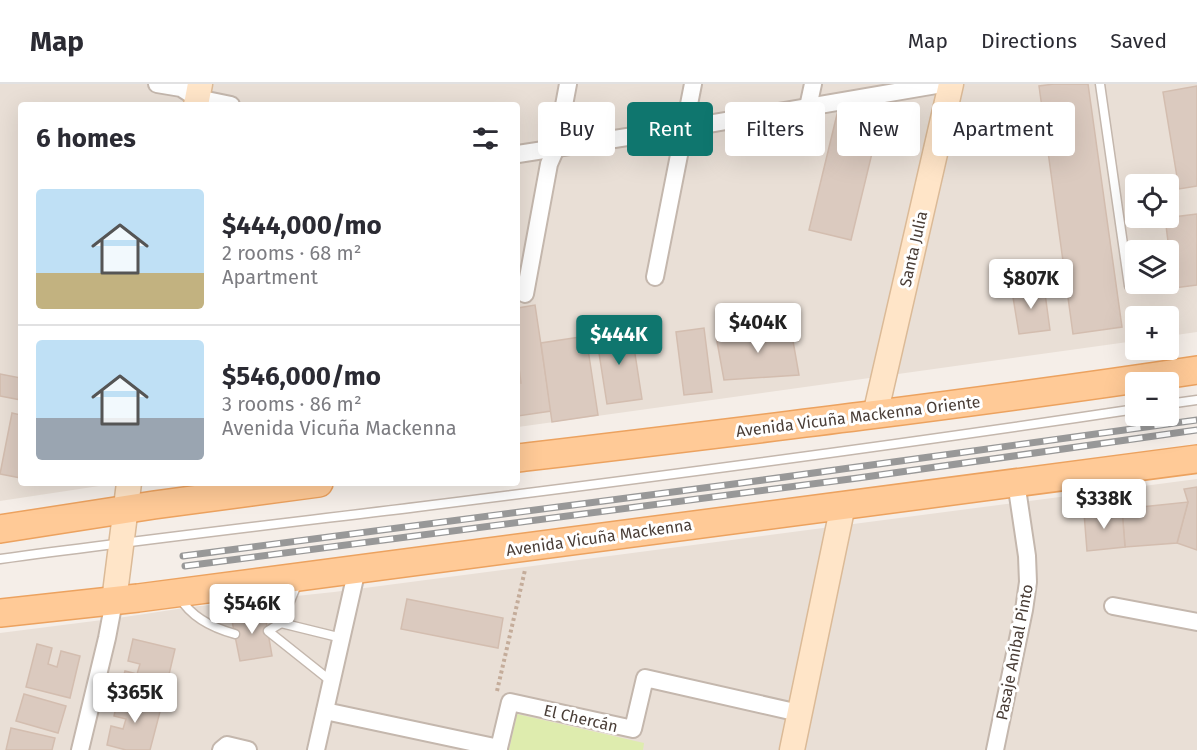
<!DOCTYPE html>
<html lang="en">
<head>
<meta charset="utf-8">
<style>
  :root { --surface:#fff; --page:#f2f2f3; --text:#2b2b33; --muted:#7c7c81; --line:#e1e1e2; --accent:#0f766e }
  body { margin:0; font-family:"Fira Sans",sans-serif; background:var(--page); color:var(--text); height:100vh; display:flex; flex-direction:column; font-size:22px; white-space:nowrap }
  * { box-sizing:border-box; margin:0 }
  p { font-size:20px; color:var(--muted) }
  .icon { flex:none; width:33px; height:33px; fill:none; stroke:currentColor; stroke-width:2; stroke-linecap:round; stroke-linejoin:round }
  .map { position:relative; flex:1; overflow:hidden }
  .details { position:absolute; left:18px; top:18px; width:502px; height:384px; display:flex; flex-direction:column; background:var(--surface); border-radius:6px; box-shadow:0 6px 24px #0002 }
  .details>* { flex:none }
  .top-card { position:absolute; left:538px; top:18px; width:568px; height:54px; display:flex; gap:12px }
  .controls { position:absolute; left:1125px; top:90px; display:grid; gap:12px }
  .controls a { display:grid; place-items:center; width:54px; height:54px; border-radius:6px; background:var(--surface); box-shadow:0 6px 24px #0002; font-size:30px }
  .price { position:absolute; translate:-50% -51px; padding:0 14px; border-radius:6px; background:#fff; color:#222; font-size:20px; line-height:39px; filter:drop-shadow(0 2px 3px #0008) }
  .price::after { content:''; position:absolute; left:50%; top:36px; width:18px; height:14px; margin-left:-9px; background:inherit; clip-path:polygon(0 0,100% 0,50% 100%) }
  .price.active { background:var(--accent); color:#fff }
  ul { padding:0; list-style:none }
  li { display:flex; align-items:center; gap:18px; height:150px; padding:0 18px }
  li+li { border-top:2px solid var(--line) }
  li span { display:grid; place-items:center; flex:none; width:168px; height:120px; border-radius:6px; color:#555 }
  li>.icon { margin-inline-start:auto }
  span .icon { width:72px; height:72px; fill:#fffc; stroke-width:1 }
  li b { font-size:26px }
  h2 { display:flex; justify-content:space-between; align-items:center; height:72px; padding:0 18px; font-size:26px }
  .pill { padding:0 21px; border-radius:6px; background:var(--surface); box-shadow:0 6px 24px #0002; font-size:21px; line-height:54px }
  .pill.active { background:var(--accent); color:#fff }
  header { display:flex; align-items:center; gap:36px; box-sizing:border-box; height:84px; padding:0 30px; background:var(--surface); border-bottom:2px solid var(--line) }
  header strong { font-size:28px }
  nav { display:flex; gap:33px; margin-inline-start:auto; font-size:21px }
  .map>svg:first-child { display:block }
</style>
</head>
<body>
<header>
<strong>Map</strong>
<nav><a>Map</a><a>Directions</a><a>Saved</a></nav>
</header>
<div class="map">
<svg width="1197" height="666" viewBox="0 0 1197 666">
  <rect width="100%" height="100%" fill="#f5eee8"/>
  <g fill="#e9dfd6" fill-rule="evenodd">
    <path d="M0,0H1197V248L1169,252L1168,232H1136L1135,257L518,343V21H21V399H119L0,417ZM1136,100H1168V134H1136ZM1136,166H1168V200H1136Z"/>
    <path d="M1197,395V666H0V549L118,534L191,523L334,508Z"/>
  </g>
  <path fill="#deecae" d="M517,630L644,659L643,666H509Z"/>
  <path fill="#a0e6f6" d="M1006,39L1009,64L998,65L995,40Z"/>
  <g fill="#dbcabf" stroke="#d3bdaf" stroke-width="1.5">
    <path d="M1054,0H1088L1122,243L1073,250L1039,2Z"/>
    <path d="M1197,2V102L1179,105L1163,8Z"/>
    <path d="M839,22L881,32L851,156L809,146Z"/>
    <path d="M1197,130V201L1174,204L1165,134Z"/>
    <path d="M1044,202L1050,246L1019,250L1012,207Z"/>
    <path d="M535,221L551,327L518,332V299H521L518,276V224Z"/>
    <path d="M790,240L799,291L724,296L716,252Z"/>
    <path d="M631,244L642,315L607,320L596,250Z"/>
    <path d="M704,244L712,308L684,311L676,248Z"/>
    <path d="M586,252L598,331L552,338L541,259Z"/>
    <path d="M0,290L21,294V316L0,312Z"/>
    <path d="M12,329L21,331V394L0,390Z"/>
    <path d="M1197,403V466L1177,459L1188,418L1184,405Z"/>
    <path d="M1188,418L1177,459L1125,463L1122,425Z"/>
    <path d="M1122,425L1125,463L1087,467L1084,429Z"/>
    <path d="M407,515L503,534L498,564L401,545Z"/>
    <path d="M264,525L272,572L240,577L231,532Z"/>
    <path d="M133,555L175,565L163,616L120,606L125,587L137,590L140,580L128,577Z"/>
    <path d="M37,560L52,564L48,580L57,583L61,567L80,572L70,614L26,603Z"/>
    <path d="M24,610L66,622L58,649L16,637Z"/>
    <path d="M119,610L162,620L150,666H126L107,661L111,642L123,645L126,635L114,632Z"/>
    <path d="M11,644L55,654L52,666H6Z"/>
  </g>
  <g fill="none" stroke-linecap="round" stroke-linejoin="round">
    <g stroke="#c4b7ad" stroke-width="11">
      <g id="lane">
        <path d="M1100,0L1129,202"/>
        <path d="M1168,320L1197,316"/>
        <path d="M0,475C139,456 278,440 417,423C657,393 897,361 1136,325"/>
        <path d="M298,498L281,539L268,547L332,598"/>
        <path d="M180,514C192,534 213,544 235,550"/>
        <path d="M281,539L342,554"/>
      </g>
    </g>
    <g stroke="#c4b7ad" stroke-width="20">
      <g id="street">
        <path d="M157,0L181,4L197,14L231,21"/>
        <path d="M808,23L813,0"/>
        <path d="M518,70L685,44L942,0"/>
        <path d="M655,193L693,0"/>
        <path d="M525,210L549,80L556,64L568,0"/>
        <path d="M1113,522L1197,538"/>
        <path d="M325,627L499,664V666"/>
        <path d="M499,664L510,618L633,645L645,594L799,629"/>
        <path d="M80,666L107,554L114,517"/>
        <path d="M221,666L227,661L248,666"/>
        <path d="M316,666L357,485"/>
        <path d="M995,666L1024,526L1028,498L1027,472L1016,398"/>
      </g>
    </g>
    <g stroke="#dbba97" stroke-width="27">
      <g id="secondary">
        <path d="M196,21L200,0"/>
        <path d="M875,331L951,0"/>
        <path d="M114,517L129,399"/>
        <path d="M792,666L843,421"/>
      </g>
    </g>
    <g stroke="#eca25f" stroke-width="30">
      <g id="primary">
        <path d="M518,374C744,347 971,320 1197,286"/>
        <path d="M0,445L154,421L319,399"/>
        <path d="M0,529L138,514L1197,375"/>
      </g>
    </g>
    <path stroke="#c4ac9a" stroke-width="4" stroke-dasharray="3 3" stroke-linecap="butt" d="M497,607L525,486"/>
    <use href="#lane" stroke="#fff" stroke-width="8"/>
    <use href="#street" stroke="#fff" stroke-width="16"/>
    <use href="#secondary" stroke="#ffe5c8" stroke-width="24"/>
    <use href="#primary" stroke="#ffca97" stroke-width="27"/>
    <g stroke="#989898" stroke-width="7">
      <g id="rail">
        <path d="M183,472L734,400L1197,336"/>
        <path d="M185,482L858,394L1197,346"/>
      </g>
    </g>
    <use href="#rail" stroke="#fff" stroke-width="4.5" stroke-dasharray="14" stroke-linecap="butt"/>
  </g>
  <g text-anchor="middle" stroke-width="6" stroke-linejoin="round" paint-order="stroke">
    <g font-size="16" fill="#493d36" stroke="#fff">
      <text transform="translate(913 165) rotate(-77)" y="6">Santa Julia</text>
      <text transform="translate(858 332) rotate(-7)" y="6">Avenida Vicuña Mackenna Oriente</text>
      <text transform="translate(599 453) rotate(-8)" y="6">Avenida Vicuña Mackenna</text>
      <text transform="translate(1014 568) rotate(-79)" y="6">Pasaje Aníbal Pinto</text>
      <text transform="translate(581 634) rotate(13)" y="6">El Chercán</text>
    </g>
  </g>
</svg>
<div class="controls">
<a><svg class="icon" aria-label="locate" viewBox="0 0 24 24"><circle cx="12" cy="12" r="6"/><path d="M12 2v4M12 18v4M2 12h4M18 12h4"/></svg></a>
<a><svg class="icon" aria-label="layers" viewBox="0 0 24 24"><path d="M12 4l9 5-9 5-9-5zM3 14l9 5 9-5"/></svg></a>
<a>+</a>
<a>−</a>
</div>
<b class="price" style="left:1031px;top:226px">$807K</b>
<b class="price" style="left:758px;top:270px">$404K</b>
<b class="price active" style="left:619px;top:282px">$444K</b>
<b class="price" style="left:1104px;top:446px">$338K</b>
<b class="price" style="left:252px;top:551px">$546K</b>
<b class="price" style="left:135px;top:640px">$365K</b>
<div class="top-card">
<a class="pill">Buy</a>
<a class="pill active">Rent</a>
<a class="pill">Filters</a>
<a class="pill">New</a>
<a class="pill">Apartment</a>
</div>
<section class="details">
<h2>6 homes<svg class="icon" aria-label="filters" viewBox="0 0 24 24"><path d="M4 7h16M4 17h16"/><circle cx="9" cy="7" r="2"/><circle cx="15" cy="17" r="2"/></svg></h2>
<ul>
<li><span style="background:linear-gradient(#bfe0f5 70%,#c2b280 0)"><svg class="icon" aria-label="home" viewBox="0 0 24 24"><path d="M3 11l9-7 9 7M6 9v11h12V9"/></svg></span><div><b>$444,000/mo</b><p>2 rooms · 68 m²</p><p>Apartment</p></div></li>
<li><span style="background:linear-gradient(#bfe0f5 65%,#9aa5b1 0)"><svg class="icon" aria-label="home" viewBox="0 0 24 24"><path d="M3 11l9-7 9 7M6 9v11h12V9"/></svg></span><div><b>$546,000/mo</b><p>3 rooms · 86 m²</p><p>Avenida Vicuña Mackenna</p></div></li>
</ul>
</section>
</div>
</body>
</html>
